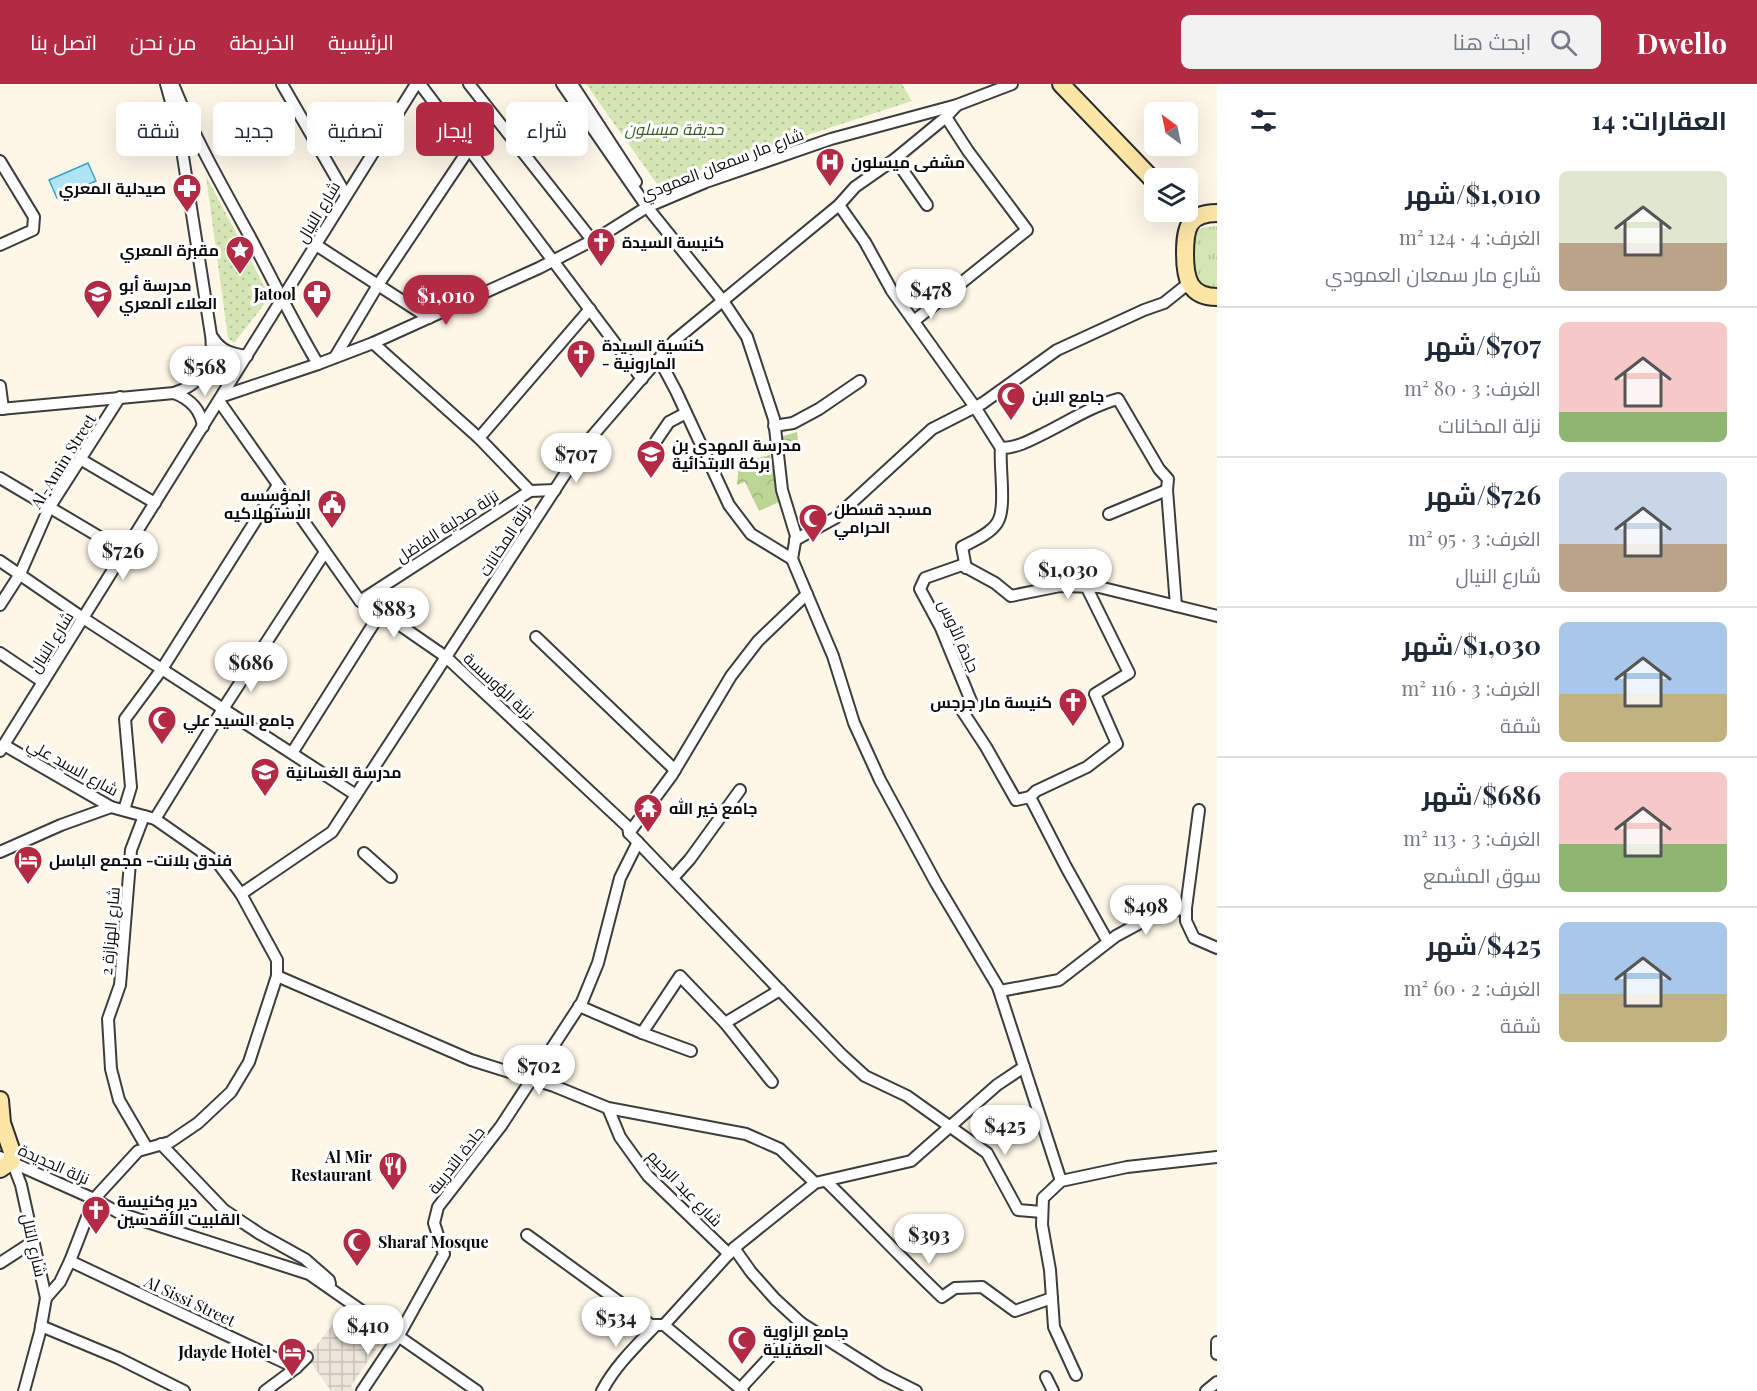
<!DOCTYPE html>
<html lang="ar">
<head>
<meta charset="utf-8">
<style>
  :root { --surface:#fff; --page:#f2f2f3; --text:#1f2937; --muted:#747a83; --line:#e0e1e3; --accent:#b22a43 }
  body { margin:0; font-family:"Playfair Display",Cairo,serif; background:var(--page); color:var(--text); direction:rtl; height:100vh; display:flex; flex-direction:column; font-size:22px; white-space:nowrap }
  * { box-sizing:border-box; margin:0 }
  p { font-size:20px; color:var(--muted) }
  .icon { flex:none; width:33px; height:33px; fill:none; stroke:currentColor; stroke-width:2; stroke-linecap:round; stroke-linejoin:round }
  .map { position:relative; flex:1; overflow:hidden; direction:ltr }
  .side { display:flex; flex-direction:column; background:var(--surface); width:540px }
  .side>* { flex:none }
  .banner { position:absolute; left:18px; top:18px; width:570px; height:54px; direction:rtl; display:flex; gap:12px }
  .needle { width:39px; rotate:327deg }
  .buttons { position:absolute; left:1144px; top:18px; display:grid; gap:12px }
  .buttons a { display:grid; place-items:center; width:54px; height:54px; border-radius:9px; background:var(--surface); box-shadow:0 6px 24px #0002; font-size:30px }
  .price { position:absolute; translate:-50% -51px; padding:0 14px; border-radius:21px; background:#fff; color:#222; font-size:20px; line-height:39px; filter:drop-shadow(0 2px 3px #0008) }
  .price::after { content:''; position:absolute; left:50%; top:36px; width:18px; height:14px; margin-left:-9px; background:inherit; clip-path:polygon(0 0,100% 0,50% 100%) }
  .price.current { background:var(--accent); color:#fff }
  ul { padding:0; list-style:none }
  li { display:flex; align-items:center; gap:18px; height:150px; padding:0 30px }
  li+li { border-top:2px solid var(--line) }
  li span { display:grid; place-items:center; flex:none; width:168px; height:120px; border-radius:9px; color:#555 }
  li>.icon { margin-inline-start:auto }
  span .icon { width:72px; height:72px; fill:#fffc; stroke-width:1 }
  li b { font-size:26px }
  h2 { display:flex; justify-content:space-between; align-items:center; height:72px; padding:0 30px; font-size:26px }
  .chip { padding:0 21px; border-radius:9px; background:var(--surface); box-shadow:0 6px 24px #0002; font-size:21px; line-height:54px }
  .chip.current { background:var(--accent); color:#fff }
  header { display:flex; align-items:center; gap:36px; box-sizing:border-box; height:84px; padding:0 30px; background:var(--accent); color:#fff }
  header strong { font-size:28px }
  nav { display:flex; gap:33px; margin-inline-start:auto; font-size:21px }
  .search { width:420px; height:54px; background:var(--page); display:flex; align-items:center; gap:15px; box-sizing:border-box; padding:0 21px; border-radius:9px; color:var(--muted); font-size:22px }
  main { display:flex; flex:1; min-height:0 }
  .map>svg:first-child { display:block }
</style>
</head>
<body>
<header>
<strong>Dwello</strong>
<div class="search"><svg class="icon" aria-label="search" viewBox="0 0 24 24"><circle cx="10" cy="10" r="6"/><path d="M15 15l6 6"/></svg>ابحث هنا</div>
<nav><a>الرئيسية</a><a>الخريطة</a><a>من نحن</a><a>اتصل بنا</a></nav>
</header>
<main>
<section class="side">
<h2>العقارات: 14<svg class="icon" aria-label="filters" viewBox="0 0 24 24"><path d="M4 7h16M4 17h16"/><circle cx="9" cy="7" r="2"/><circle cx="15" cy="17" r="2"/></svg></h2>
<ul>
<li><span style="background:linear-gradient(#dfe7d0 60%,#b9a48a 0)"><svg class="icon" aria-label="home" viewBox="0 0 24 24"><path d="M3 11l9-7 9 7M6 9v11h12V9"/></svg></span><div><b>$1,010/شهر</b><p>الغرف: 4 · 124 m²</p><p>شارع مار سمعان العمودي</p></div></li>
<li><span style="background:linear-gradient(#f6c9c9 75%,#8fb573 0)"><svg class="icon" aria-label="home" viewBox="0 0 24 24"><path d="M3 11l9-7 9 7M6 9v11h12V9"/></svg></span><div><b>$707/شهر</b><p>الغرف: 3 · 80 m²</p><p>نزلة المخانات</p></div></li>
<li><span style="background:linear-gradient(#c9d6e8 60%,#b9a48a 0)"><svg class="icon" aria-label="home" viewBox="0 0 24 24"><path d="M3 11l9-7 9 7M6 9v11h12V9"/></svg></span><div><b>$726/شهر</b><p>الغرف: 3 · 95 m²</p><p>شارع النيال</p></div></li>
<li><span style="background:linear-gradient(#a9c7e8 60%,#c2b280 0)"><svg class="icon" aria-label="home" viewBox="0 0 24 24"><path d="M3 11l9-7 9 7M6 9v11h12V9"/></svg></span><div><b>$1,030/شهر</b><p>الغرف: 3 · 116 m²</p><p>شقة</p></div></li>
<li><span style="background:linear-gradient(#f6c9c9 60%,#8fb573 0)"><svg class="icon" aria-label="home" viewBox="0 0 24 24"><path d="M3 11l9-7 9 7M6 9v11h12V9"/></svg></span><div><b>$686/شهر</b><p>الغرف: 3 · 113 m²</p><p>سوق المشمع</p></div></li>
<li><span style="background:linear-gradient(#a9c7e8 60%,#c2b280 0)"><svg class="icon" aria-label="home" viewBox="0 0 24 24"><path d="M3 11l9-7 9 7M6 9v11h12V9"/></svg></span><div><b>$425/شهر</b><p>الغرف: 2 · 60 m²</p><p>شقة</p></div></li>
</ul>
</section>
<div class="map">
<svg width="1217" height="1307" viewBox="0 0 1217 1307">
  <defs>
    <pattern id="grass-tufts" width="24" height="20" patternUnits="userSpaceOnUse" patternTransform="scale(1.5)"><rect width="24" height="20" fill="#d5e6b5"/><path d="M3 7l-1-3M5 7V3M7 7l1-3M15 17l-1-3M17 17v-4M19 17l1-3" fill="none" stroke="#b6c49a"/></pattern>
    <pattern id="forest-crowns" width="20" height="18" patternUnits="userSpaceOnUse" patternTransform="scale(1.5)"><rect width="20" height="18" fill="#bbd595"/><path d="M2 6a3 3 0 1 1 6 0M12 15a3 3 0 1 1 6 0" fill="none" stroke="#9fb67f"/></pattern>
    <pattern id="park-dots" width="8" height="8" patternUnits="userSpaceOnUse" patternTransform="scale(1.5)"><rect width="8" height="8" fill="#d5e6b5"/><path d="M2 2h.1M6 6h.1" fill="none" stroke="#b6c49a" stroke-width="1.8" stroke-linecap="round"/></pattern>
    <pattern id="plaza-grid" width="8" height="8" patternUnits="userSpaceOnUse" patternTransform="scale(1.5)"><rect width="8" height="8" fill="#ece5da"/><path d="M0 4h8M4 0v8" fill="none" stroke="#c9c3ba"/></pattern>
  </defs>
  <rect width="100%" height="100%" fill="#fef7e8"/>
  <path fill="url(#grass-tufts)" d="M1217,142V204L1207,206L1192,196C1192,186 1192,176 1192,167C1191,144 1196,144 1217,142Z"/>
  <g fill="url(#forest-crowns)">
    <path d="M797,348L799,366L783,370V352Z"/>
    <path d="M770,371L779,418L759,427L745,398L737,401L739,379Z"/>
  </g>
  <g fill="url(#park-dots)">
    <path d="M586,0H902L912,17L657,100Z"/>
    <path d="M206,92L270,213L234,259L228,254Z"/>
  </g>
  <path fill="url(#plaza-grid)" d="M352,1228L391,1255L385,1265L378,1262L351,1302L354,1307H331L307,1273L341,1230Z"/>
  <path fill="#b0e3f3" stroke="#3aa1c6" stroke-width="1.5" d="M88,79L96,97L57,114L49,96Z"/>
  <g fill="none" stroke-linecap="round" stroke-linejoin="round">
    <g stroke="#3d3d3d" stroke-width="14">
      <g id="street">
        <path d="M173,0C194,53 222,102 249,151C272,194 293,238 318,280"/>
        <path d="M282,0L346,111"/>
        <path d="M420,0L642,295"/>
        <path d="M469,0L592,156"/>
        <path d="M562,0L647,123L723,217L747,253L774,335L782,406L796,452L792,475L751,450L729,421L676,307L659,275"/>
        <path d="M572,0L636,98"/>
        <path d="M895,75L927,121"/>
        <path d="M0,77L34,133L33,146L0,161"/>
        <path d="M839,121L865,158L892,207L975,323L1001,364"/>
        <path d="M316,161L429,234"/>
        <path d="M914,237L1027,146L968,67L946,33"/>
        <path d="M213,254C221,267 232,270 247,272"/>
        <path d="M373,259L479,354L530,407"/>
        <path d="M335,273L378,201L469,65"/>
        <path d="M0,302L3,325"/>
        <path d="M174,309C190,315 201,326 203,343"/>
        <path d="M223,312L318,280L373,259L539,184L601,152L647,123L706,98L831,55L957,21L1012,0"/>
        <path d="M219,317L360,517L381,528L446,573L628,743L629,749L842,971L865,992L907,1012L987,1069L1018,1126L1042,1128"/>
        <path d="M0,325L174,309C202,300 215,279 211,251L179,47L166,0"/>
        <path d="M774,342L793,339L819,325L860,297"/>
        <path d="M479,354L590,225"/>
        <path d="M656,357L669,338L686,329"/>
        <path d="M80,375L155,419"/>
        <path d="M0,394L125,468"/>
        <path d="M1109,430L1167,406L1176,522"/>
        <path d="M795,456L835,434L932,345L983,319L1057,266L1144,226L1164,219L1189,199"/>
        <path d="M792,475L833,572L854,639L880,696L936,799L998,903L1061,1097"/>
        <path d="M0,477L83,534L356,711"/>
        <path d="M966,484L962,463C973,457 990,450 997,439C1007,425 999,382 1001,364C1017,364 1031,356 1045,349C1069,337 1092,322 1118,315L1159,385L1168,395L1167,406"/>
        <path d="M360,517L530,407L555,406"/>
        <path d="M0,521L20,490L49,424L120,313"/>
        <path d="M536,553L675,686"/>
        <path d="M0,569L43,598"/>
        <path d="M4,661L111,723L155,735L218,779L241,810L277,876V892L249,978L231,1008L198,1039L170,1058L138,1067L94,1115L70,1177L60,1198L46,1214"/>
        <path d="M0,667L416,0"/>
        <path d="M292,669L381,528"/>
        <path d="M1030,713L1036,707L1087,683L1117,660L1095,610L1129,589L1086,502"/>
        <path d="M124,726L131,703L125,635L162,585L278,401"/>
        <path d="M144,732L131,766L120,901L108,935L111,985L119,1016L147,1064"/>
        <path d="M155,735L223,625L325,468"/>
        <path d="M629,749L672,691L731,592L758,557L807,510"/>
        <path d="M0,768L61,741L111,723"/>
        <path d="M364,769L391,793"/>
        <path d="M673,794L690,775L740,706"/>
        <path d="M241,810L332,748L582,364L674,257L839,121L855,103L895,75L946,33L957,21"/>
        <path d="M1186,824V837L1194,854L1217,864"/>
        <path d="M1108,858L1066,783L1030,713L1016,716L986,663L963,628L971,617L941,544L920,505L925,494L962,481L995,499L1011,512L1060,502L1099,503L1217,532"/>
        <path d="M277,892L471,976L554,1002L608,1024L746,1050L780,1065L815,1099"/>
        <path d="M1000,907L1059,896L1116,852L1151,833L1186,824L1199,726"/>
        <path d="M579,922L642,949L691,967"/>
        <path d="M725,939L772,998"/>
        <path d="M642,949L680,892L725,939L780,906"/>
        <path d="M608,1024L620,1053L648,1092L729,1170"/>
        <path d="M161,1060L224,1126L260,1150L305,1175L329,1196L330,1200"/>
        <path d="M0,1073L94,1115L119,1129L309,1190L477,1307"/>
        <path d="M12,1077L21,1101L46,1214L40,1248L24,1307"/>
        <path d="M826,1097C865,1135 902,1175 942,1213L955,1204L982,1203L1015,1227L1052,1214"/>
        <path d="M527,1151L651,1241H664L743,1307"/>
        <path d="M734,1164L751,1188L775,1215L801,1239L882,1290L916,1307"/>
        <path d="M70,1177L296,1284"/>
        <path d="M0,1179L34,1157"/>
        <path d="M664,1241L734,1164L815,1099L911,1077L997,1001L1024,983"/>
        <path d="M41,1242L118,1274L184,1307"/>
        <path d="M1217,1258V1270"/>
        <path d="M1076,1291L1054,1243L1050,1186L1042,1141L1043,1114L1061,1097L1127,1083L1217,1073"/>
        <path d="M1046,1293L1053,1307"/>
        <path d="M265,1307L296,1284L307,1273"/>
        <path d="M362,1307L398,1253L444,1170L434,1139L438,1123L501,1042L582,918L598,879L620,794L638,758"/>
        <path d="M602,1307C615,1282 637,1261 656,1241"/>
        <path d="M741,1307L740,1305L801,1239"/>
        <path d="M1206,1307L1217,1298"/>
      </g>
    </g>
    <g stroke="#2c2c2c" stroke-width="20">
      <g id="secondary">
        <path d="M1061,0L1155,98"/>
        <path d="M1217,129C1187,129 1185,146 1185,170C1185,194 1189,213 1217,213"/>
        <path d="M0,1016L2,1039L12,1068V1077L0,1085"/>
      </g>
    </g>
    <use href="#street" stroke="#fff" stroke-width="10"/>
    <use href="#secondary" stroke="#fbe6a6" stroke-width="16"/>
  </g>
  <defs>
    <g id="hospital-pin" transform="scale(1.5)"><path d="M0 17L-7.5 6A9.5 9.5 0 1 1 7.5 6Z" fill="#b22a43" stroke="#fff"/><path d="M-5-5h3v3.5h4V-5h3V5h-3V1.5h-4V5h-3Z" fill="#fff"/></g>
    <g id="pharmacy-pin" transform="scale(1.5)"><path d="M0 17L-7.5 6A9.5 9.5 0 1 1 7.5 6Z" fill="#b22a43" stroke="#fff"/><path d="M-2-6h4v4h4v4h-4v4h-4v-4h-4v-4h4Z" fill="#fff"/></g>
    <g id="church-pin" transform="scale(1.5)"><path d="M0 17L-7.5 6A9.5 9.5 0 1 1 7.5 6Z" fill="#b22a43" stroke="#fff"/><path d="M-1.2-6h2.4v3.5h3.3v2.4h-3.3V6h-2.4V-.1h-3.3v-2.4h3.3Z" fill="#fff"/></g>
    <g id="sight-pin" transform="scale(1.5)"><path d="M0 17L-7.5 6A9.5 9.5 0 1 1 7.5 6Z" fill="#b22a43" stroke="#fff"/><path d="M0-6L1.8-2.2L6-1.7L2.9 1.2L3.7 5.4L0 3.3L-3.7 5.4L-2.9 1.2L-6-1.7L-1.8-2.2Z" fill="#fff"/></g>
    <g id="school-pin" transform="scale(1.5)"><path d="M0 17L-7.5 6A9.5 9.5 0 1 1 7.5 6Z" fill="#b22a43" stroke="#fff"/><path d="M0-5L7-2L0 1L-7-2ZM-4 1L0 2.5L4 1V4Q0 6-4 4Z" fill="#fff"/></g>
    <g id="mosque-pin" transform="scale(1.5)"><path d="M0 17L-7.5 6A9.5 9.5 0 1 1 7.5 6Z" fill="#b22a43" stroke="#fff"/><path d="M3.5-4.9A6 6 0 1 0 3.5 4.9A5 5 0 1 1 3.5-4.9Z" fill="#fff"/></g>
    <g id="civic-pin" transform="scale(1.5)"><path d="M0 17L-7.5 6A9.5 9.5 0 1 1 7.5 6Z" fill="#b22a43" stroke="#fff"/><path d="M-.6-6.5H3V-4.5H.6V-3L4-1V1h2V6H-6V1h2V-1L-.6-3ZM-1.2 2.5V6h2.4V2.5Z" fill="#fff"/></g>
    <g id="temple-pin" transform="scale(1.5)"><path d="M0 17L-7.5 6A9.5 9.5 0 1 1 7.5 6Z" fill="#b22a43" stroke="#fff"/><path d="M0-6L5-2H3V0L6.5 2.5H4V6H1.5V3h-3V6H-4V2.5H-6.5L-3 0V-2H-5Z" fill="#fff"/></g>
    <g id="hotel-pin" transform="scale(1.5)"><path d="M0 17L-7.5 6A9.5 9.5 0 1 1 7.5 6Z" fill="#b22a43" stroke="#fff"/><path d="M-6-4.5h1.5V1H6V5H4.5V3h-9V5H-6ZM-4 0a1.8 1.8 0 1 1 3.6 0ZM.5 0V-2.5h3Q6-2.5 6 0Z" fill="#fff"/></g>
    <g id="restaurant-pin" transform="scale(1.5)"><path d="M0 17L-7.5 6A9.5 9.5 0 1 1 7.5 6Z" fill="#b22a43" stroke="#fff"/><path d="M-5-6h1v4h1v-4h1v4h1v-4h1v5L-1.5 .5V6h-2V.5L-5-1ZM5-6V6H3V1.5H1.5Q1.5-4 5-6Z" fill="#fff"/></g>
  </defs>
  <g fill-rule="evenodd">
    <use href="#hospital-pin" x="830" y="78"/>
    <use href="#pharmacy-pin" x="187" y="104"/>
    <use href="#church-pin" x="601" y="158"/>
    <use href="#sight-pin" x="240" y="166"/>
    <use href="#school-pin" x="98" y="210"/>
    <use href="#pharmacy-pin" x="317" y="210"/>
    <use href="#church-pin" x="581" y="270"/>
    <use href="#mosque-pin" x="1011" y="312"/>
    <use href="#school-pin" x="651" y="370"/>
    <use href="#civic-pin" x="332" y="420"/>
    <use href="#mosque-pin" x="813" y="434"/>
    <use href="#church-pin" x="1073" y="618"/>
    <use href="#mosque-pin" x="162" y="636"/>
    <use href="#school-pin" x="265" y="688"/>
    <use href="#temple-pin" x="648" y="724"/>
    <use href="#hotel-pin" x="28" y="776"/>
    <use href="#restaurant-pin" x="393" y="1082"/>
    <use href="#church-pin" x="96" y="1126"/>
    <use href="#mosque-pin" x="357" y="1158"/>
    <use href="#mosque-pin" x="742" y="1256"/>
    <use href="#hotel-pin" x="292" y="1268"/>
  </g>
  <g text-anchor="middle" stroke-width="6" stroke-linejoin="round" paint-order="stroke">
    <g font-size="16" font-style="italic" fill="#345e1f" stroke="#fff">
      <text x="674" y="51">حديقة ميسلون</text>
    </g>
    <g font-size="16" font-weight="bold" fill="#0a0a0a" stroke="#fff" text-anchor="start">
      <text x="851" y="84">مشفى ميسلون</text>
      <text x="166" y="110" text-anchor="end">صيدلية المعري</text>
      <text x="622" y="164">كنيسة السيدة</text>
      <text x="219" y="172" text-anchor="end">مقبرة المعري</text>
      <text x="119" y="207">مدرسة أبو<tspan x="119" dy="18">العلاء المعري</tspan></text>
      <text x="296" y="216" text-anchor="end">Jatool</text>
      <text x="602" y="267">كنسية السيدة<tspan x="602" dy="18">- المارونية</tspan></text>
      <text x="1032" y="318">جامع الابن</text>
      <text x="672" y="367">مدرسة المهدي بن<tspan x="672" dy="18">بركة الابتدائية</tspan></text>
      <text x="311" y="417" text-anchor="end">المؤسسه<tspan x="311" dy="18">الاستهلاكيه</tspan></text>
      <text x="834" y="431">مسجد قسطل<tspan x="834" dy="18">الحرامي</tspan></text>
      <text x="1052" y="624" text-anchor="end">كنيسة مار جرجس</text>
      <text x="183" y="642">جامع السيد علي</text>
      <text x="286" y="694">مدرسة الغسانية</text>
      <text x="669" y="730">جامع خير الله</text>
      <text x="49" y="782">فندق بلانت- مجمع الباسل</text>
      <text x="372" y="1079" text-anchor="end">Al Mir<tspan x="372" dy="18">Restaurant</tspan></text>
      <text x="117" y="1123">دير وكنيسة<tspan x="117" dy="18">القلبيت الأقدسين</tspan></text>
      <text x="378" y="1164">Sharaf Mosque</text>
      <text x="763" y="1253">جامع الزاوية<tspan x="763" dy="18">العقيلية</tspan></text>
      <text x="271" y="1274" text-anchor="end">Jdayde Hotel</text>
    </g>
    <g font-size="16" fill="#0a0a0a" stroke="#fff">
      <text transform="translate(722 80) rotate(-21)" y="6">شارع مار سمعان العمودي</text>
      <text transform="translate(318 128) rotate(-59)" y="6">شارع النيال</text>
      <text transform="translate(63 377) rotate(-58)" y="6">Al-Amin Street</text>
      <text transform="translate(447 442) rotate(-33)" y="6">نزلة صدلية الفاضل</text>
      <text transform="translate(505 456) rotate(-57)" y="6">نزلة المخانات</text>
      <text transform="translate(959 552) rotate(66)" y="6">جادة الأوس</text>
      <text transform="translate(51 558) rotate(-58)" y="6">شارع النيال</text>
      <text transform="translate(499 602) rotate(43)" y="6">نزلة الؤوسسة</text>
      <text transform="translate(73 683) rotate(29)" y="6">شارع السيد علي</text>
      <text transform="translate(110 847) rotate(-85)" y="6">شارع الهزازة 2</text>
      <text transform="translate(456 1076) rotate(-52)" y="6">جادة التدريبة</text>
      <text transform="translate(54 1080) rotate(24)" y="6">نزلة الجديدة</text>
      <text transform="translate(685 1104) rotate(46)" y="6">شارع عبد الرحيم</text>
      <text transform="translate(34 1161) rotate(77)" y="6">شارع التلل</text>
      <text transform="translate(190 1217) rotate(25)" y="6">Al Sissi Street</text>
    </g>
  </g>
</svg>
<div class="buttons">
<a><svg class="needle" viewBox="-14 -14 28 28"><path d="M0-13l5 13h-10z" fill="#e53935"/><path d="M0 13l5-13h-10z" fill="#747a83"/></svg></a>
<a><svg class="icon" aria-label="layers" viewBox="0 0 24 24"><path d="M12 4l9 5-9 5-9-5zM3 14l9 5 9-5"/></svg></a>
</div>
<b class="price" style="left:931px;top:236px">$478</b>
<b class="price current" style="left:446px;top:242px">$1,010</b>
<b class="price" style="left:205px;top:313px">$568</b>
<b class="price" style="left:576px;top:400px">$707</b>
<b class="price" style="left:123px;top:497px">$726</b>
<b class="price" style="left:1068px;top:516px">$1,030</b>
<b class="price" style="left:394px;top:555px">$883</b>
<b class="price" style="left:251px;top:609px">$686</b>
<b class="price" style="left:1146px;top:852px">$498</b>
<b class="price" style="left:539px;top:1012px">$702</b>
<b class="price" style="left:1005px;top:1072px">$425</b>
<b class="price" style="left:929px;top:1181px">$393</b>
<b class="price" style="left:616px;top:1264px">$534</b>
<b class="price" style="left:368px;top:1272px">$410</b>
<div class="banner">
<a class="chip">شراء</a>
<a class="chip current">إيجار</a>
<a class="chip">تصفية</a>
<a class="chip">جديد</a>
<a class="chip">شقة</a>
</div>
</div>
</main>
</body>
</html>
